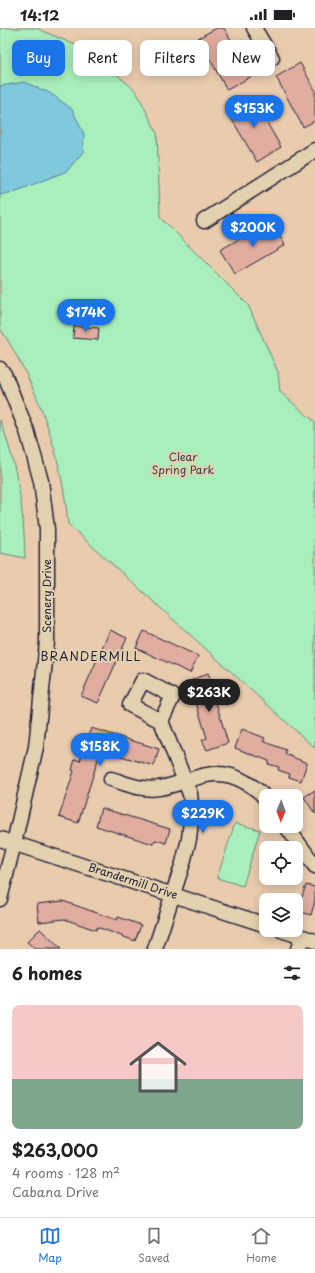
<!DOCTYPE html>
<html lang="en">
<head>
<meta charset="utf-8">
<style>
  :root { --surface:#fff; --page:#f6f6f6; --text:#202124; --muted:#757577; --line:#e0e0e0; --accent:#1a73e8 }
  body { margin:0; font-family:"Playpen Sans",sans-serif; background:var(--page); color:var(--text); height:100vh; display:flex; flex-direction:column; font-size:15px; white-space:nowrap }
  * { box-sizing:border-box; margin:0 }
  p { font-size:13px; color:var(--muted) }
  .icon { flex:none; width:22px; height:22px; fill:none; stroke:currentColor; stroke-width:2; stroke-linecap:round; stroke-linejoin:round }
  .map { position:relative; height:921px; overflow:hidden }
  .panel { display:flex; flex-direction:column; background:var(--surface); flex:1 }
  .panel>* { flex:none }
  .banner { position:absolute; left:12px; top:12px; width:291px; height:36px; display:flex; gap:8px }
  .needle { width:26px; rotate:181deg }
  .tools { position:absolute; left:259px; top:761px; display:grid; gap:8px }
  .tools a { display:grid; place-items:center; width:44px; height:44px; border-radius:8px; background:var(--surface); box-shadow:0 2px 10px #0003; font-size:20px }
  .price { position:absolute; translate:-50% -34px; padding:0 9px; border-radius:14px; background:var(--accent); color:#fff; font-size:13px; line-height:26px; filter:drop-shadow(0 1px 2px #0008) }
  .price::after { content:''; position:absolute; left:50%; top:24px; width:12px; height:9px; margin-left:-6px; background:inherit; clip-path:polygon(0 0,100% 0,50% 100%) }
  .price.on { background:#222; color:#fff }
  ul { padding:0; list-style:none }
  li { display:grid; align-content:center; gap:8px; height:212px; padding:0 12px }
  li span { display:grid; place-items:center; height:124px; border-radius:8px; color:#555 }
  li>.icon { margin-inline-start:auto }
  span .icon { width:72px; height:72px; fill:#fffc; stroke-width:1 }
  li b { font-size:17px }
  h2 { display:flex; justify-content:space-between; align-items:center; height:48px; padding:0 12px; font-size:17px }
  .chip { padding:0 14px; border-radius:8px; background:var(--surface); box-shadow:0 2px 10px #0003; font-size:14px; line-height:36px }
  .chip.on { background:var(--accent); color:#fff }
  .status { display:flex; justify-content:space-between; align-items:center; height:28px; padding:0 20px; background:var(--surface); direction:ltr }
  .status svg { height:11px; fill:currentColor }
  .tab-bar { display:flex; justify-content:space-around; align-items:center; height:56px; border-top:1px solid var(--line); background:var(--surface); font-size:11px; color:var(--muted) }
  .tab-bar a { display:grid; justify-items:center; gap:2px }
  .tab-bar .on { color:var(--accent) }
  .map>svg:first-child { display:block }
</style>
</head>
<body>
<div class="status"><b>14:12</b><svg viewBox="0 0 49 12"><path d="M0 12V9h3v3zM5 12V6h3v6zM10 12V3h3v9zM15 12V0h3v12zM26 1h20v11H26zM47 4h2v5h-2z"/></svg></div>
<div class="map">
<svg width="315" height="921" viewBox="0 0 315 921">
  <rect width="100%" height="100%" fill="#e9cbae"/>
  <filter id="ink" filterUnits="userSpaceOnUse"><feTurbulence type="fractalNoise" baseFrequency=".025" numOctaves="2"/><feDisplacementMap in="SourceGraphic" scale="8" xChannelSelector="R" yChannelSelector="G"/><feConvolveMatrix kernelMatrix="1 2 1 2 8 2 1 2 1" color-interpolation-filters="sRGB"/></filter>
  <g filter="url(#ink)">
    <g fill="#a9efbb" stroke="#66887b">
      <path d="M0,0H36L89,23L136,63L157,105L160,189L248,277L278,344L280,364L315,394V720L68,496C62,427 38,358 0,300Z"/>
      <path d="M0,392C17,437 24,482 25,530L0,525Z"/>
      <path d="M235,795L260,802L243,858L217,850Z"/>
    </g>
    <path fill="#7ec9dd" stroke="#59869c" d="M24,54L50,65L72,81L84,106L83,124L67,143L14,164L0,167V58Z"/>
    <g fill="#e0ada0" stroke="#22223b">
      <path d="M217,0H224L252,48L227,62L198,10Z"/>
      <path d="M300,35L315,62V93L303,99L276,49Z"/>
      <path d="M252,69L281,119L257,134L227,83Z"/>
      <path d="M271,193L285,217L235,246L220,222Z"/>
      <path d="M74,298L99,300L98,312L73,310Z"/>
      <path d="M110,602L127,610L98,675L81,668Z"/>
      <path d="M144,603L198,628L190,645L136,620Z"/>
      <path d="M208,645L213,657L211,658L228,715L207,722L202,712L207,710L193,665L196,664L192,652Z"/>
      <path d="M91,700L159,721L154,738L101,722L78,795L59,789L74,743L72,742L75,731L80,733Z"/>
      <path d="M242,701L265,710L263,713L286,722L285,726L307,735L301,753L289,749L290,746L278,742L279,739L268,736L269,733L235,720Z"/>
      <path d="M315,762V786L304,769Z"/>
      <path d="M101,780L170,801L166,815L155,812L153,816L96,798Z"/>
      <path d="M306,857L315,859V873L311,887L297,883Z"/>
      <path d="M63,873L117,892L118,889L141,897L135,913L97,899L96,902L64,891L39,894L37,876Z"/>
      <path d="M40,901L61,921H35L27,914Z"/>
    </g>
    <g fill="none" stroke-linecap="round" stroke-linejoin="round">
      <g stroke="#22223b" stroke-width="17">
        <g id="minor">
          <path d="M254,0L272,30"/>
          <path d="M204,193L315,122"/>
          <path d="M0,341L4,346L27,403L41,453L47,501V614L36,719L14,815L0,871"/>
          <path d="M111,751C127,756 143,763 159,760C191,755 213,735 245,754C254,759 260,763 266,771"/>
          <path d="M286,798L315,838"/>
          <path d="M0,811L266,897"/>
          <path d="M281,902L315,913"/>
          <path d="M155,921L183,835L189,811L192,783L190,766L161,693L130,677L143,652L173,668L161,693"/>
          <path d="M298,921L302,909"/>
        </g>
      </g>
      <use href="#minor" stroke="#e4d1af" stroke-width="14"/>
    </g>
  </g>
  <g text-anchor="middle" stroke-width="4" stroke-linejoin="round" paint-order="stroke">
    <g font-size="11" fill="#36414e" stroke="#e4d1af">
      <text x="183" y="433">Clear<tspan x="183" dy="13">Spring Park</tspan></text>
    </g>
    <g font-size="11" fill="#22223b" stroke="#e4d1af">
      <text transform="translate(47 568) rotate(-90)" y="4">Scenery Drive</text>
      <text transform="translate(133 853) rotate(18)" y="4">Brandermill Drive</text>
    </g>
    <g font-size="12" letter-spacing="1" fill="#22223b" stroke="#e4d1af">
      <text x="91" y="633">BRANDERMILL</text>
    </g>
  </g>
</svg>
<div class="tools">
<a><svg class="needle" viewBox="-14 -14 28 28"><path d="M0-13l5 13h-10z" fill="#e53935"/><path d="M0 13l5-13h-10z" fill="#757577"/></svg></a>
<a><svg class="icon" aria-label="locate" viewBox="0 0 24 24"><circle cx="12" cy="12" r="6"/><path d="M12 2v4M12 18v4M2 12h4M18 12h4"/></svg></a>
<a><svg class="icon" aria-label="layers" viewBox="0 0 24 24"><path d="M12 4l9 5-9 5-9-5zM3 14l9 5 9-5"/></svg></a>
</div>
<b class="price" style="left:254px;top:101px">$153K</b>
<b class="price" style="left:253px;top:220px">$200K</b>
<b class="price" style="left:86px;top:305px">$174K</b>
<b class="price on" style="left:209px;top:685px">$263K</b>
<b class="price" style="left:100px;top:739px">$158K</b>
<b class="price" style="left:203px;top:806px">$229K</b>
<div class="banner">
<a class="chip on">Buy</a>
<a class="chip">Rent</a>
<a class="chip">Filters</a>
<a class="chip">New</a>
</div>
</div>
<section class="panel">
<h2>6 homes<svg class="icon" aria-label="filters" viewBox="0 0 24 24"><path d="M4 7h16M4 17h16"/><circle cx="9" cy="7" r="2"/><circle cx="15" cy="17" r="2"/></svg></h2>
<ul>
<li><span style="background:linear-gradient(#f6c9c9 60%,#7fa58c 0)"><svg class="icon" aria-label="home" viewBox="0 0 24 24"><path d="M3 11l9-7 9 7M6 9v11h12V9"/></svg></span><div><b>$263,000</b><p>4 rooms · 128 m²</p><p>Cabana Drive</p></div></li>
</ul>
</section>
<nav class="tab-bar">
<a class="on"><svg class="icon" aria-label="map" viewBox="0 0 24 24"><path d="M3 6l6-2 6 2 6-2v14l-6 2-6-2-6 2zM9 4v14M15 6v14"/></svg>Map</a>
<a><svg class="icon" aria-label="saved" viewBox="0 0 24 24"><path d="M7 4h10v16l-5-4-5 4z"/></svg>Saved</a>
<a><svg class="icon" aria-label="home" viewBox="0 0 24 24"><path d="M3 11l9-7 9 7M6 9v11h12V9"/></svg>Home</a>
</nav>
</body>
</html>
